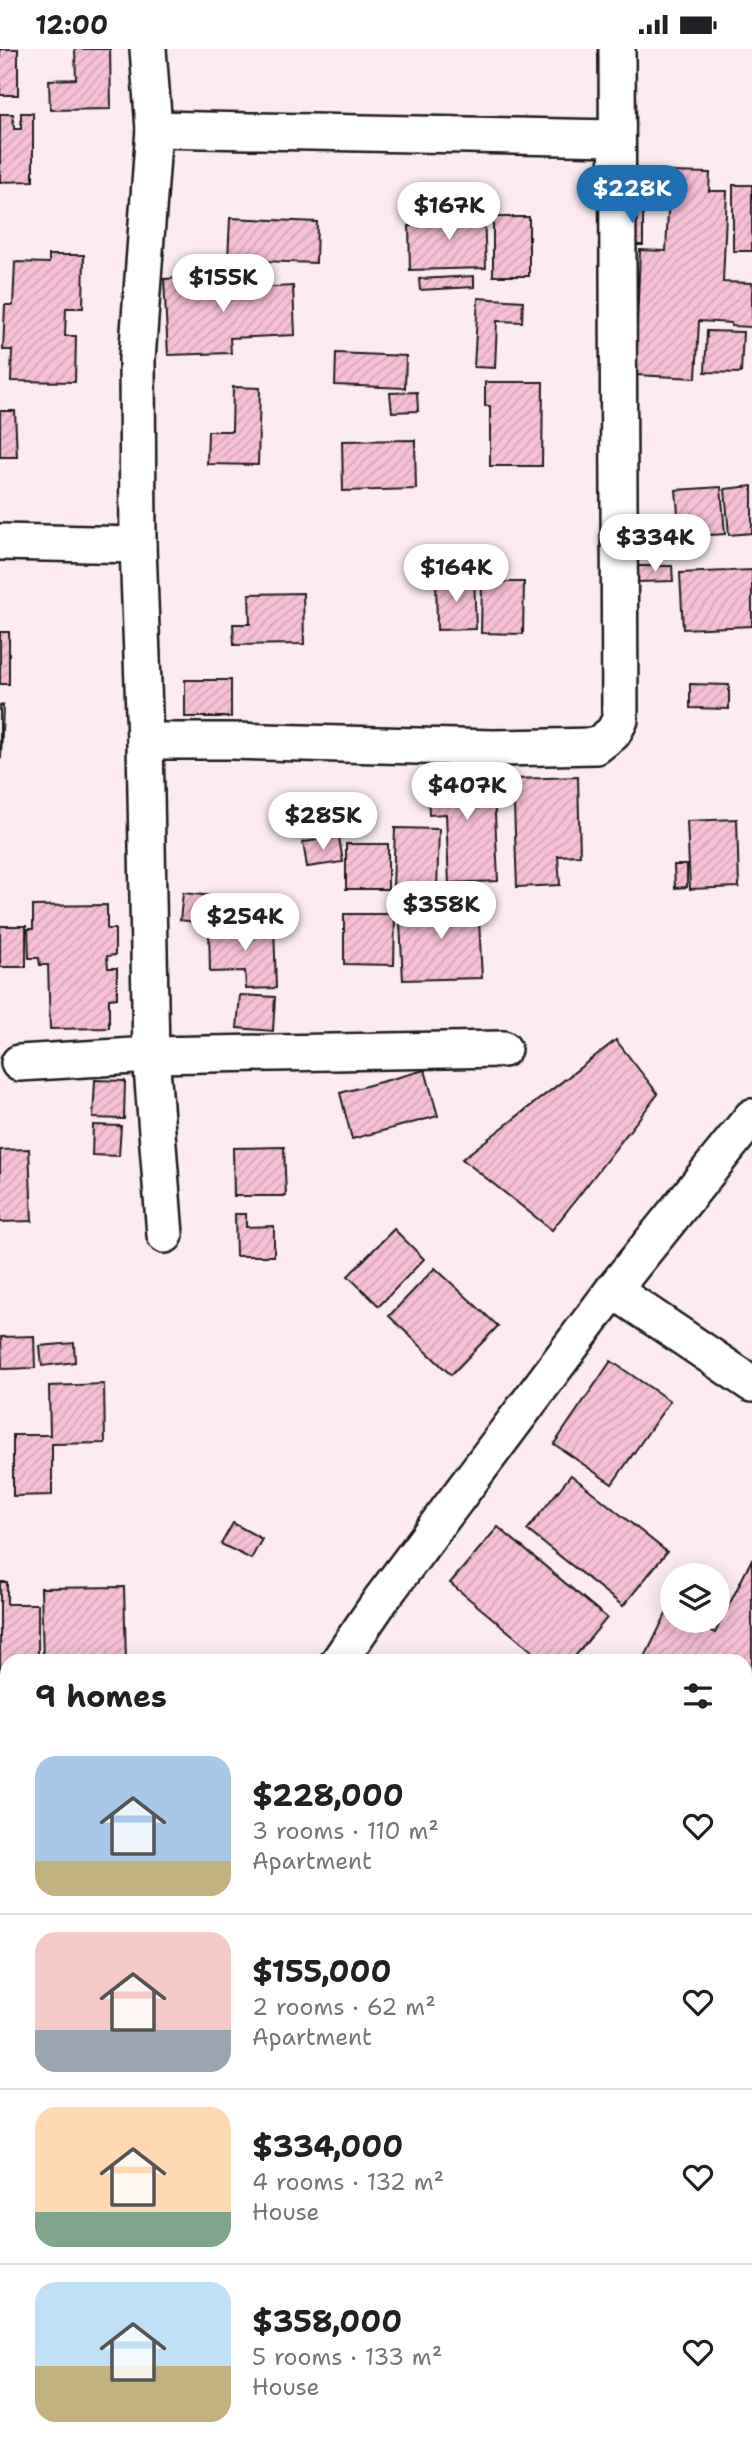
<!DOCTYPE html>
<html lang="en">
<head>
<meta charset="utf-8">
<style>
  :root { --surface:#fff; --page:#f6f6f6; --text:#202124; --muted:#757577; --line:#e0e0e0; --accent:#1f6fb2 }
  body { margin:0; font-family:"Shantell Sans",sans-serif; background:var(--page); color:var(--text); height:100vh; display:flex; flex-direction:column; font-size:26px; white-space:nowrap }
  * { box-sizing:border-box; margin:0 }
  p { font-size:23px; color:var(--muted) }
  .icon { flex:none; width:38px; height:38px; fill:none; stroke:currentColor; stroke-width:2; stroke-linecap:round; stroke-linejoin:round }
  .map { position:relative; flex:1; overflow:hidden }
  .drawer { position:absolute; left:0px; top:1605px; width:752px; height:800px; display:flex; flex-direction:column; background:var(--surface); border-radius:21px 21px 0 0; box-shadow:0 4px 18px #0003 }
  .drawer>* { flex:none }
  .controls { position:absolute; left:660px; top:1514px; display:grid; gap:14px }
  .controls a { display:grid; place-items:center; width:70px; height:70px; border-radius:50%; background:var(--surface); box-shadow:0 4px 18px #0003; font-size:35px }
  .price { position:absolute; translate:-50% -60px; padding:0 16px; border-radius:24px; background:#fff; color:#222; font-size:23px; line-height:46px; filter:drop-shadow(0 2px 4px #0008) }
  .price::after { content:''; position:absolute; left:50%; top:42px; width:21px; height:16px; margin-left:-10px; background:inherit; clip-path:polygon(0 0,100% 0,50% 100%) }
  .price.current { background:var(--accent); color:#fff }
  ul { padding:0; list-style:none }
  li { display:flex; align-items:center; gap:21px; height:175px; padding:0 35px }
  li+li { border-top:2px solid var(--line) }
  li span { display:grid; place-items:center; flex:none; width:196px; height:140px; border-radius:21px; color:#555 }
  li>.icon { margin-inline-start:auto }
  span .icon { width:84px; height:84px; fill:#fffc; stroke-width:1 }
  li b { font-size:30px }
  h2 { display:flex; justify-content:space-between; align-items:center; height:84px; padding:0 35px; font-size:30px }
  .status { display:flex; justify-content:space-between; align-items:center; height:49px; padding:0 35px; background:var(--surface); direction:ltr }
  .status svg { height:19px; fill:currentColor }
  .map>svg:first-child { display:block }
</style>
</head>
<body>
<div class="status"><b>12:00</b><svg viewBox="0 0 49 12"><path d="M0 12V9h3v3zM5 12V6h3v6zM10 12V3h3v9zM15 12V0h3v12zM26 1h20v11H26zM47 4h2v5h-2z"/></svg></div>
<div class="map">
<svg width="752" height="2403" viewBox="0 0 752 2403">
  <defs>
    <pattern id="building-hatch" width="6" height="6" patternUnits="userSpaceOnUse" patternTransform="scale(1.75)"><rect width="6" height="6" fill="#f6bfd5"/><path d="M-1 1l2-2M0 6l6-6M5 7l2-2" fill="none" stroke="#d2a4b6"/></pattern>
  </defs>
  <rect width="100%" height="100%" fill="#fcecf2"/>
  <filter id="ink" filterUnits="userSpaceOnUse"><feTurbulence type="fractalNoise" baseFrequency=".0143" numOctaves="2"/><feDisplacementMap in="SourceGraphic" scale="14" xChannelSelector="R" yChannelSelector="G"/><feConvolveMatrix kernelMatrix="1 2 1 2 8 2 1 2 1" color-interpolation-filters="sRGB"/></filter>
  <g filter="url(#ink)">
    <g fill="url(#building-hatch)" stroke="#1c1c1c" stroke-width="2">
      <rect x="0" y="0" width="18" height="46"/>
      <path d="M75,0H110L111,60L50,61L49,31L76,30Z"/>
      <path d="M21,64H33V132L0,133V65H13L14,80H21Z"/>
      <path d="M670,123L710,124L709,142H727L723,233L752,234V278L731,277V274L699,272L696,329L635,326L640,201L666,202Z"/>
      <rect x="733" y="136" width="19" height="66"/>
      <rect x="621" y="157" width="22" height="39"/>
      <path d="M484,161L486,219L410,221L409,177L434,176L433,163Z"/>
      <rect x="493" y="168" width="36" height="59"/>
      <path d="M230,169L317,173L316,214L228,211Z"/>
      <path d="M49,206H84L83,259H66L65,287H76L75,333L11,332L12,301H3L5,256H13L15,213L49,214Z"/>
      <path d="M232,226L233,240L293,237L295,286L230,289L231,304L168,306L164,230Z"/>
      <path d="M474,227V238L420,241L419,230Z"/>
      <path d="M478,249L523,252L522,273L497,272L495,319L474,318Z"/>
      <path d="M707,282L743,283L741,324L705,323Z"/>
      <path d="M336,304L406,307L405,339L335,336Z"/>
      <path d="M485,333H543L542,417H490V357H485Z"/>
      <path d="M233,338L260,339L258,416L207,415L208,382H232Z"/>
      <path d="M417,343L418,362L392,363L390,344Z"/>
      <path d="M0,362H15L17,408H0Z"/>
      <path d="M415,391L416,440L343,442L342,392Z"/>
      <path d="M752,437V484L729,486L725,440Z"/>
      <path d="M721,438L725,485L680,488L676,441Z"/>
      <path d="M637,517H672L673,532L637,533Z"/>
      <path d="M752,521V577L683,580L680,524Z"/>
      <path d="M474,528L476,580L437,581L436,529Z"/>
      <path d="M482,533H524L523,585L481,584Z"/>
      <path d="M303,544L304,595L234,596L233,575H250L249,545Z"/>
      <rect x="0" y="583" width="9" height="52"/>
      <rect x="185" y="631" width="46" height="37"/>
      <path d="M690,635L729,636V660L690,659Z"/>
      <path d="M0,656H3L1,709H0Z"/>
      <path d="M493,720L498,832L449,834L446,765L429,766L427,722Z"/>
      <path d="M578,728L580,806L558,807L560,836L517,838L513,730Z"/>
      <path d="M737,770L739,838L690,840L687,772Z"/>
      <path d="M395,779L439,780L437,840L393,839Z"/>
      <path d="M339,788L343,813L307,818L303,793Z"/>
      <rect x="346" y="795" width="42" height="45"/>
      <path d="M674,816H687V838L675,839Z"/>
      <path d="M183,844L213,847L209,875L180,871Z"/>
      <path d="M478,852L482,929L403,931L399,855L435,853L437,880H443L441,853Z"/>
      <path d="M107,856V880H115V906L107,907L108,919H117V949L109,950V979L50,980L48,916H40L39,909H29L28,880H33V857Z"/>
      <path d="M344,865H395L394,916L344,915Z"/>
      <path d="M274,875L276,939L246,940L245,922L210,923L209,877Z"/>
      <rect x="0" y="877" width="26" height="41"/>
      <path d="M240,946L275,948L273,982L237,979Z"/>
      <path d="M616,991L658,1045L552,1181L462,1110Z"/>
      <path d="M425,1021L438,1067L352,1090L340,1044Z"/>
      <path d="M95,1031L125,1032L124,1070L93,1069Z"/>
      <path d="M93,1076L121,1077L119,1107L92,1106Z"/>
      <path d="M284,1098L286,1147H234L233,1099Z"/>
      <path d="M29,1100L32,1172L0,1173V1101Z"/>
      <path d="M235,1165H246V1178L274,1177V1207H236Z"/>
      <path d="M394,1180L424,1210L379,1257L348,1227Z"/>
      <path d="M435,1219L498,1277L451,1326L389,1267Z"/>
      <path d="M34,1287L35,1319L2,1320L1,1288Z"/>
      <path d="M74,1294L75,1313L42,1317L40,1297Z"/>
      <path d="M611,1312L670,1352L612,1435L554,1395Z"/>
      <path d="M104,1335L105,1394L52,1395V1446L13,1447V1386H50L49,1337Z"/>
      <path d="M571,1426L667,1503L623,1557L527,1481Z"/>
      <path d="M233,1474L262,1490L251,1510L221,1495Z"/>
      <path d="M498,1478L607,1569L571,1612H544L450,1534Z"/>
      <path d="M752,1510V1664L746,1677V1612H643L668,1561L672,1563V1572H689L715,1584Z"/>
      <path d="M0,1533H7V1555H38V1612H7V1633H0Z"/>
      <path d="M124,1538L126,1612H43L41,1539Z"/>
      <path d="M5,1637H7V1721Z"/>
      <rect x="746" y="1792" width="6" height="86"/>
      <path d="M0,2335L7,2340V2398H9L4,2403H0Z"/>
      <rect x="189" y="2398" width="52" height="5"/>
    </g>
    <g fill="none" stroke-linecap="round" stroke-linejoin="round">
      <g stroke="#1c1c1c" stroke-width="23">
        <g id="service">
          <path d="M0,2276L7,2282"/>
          <path d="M144,2398L148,2401"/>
        </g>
      </g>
      <g stroke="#1c1c1c" stroke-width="40">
        <g id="minor">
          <path d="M148,0L154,80L137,310L138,496L145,692H231L494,699L596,697L613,684L620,671L617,0"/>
          <path d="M154,80L616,89"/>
          <path d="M0,493L138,496"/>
          <path d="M145,692L151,1006L165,1186"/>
          <path d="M19,1014L151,1006L503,1000"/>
          <path d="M613,1241L752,1335"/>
          <path d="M339,1612L380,1552L613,1241L752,1068"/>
          <path d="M746,1997L752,1992"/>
          <path d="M0,2138L7,2127"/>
        </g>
      </g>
      <use href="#service" stroke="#fff" stroke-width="18"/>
      <use href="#minor" stroke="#fff" stroke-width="35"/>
    </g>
  </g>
</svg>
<div class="controls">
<a><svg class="icon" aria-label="layers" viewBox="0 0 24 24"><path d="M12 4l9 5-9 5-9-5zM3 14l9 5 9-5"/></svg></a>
</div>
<b class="price current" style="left:632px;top:176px">$228K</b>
<b class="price" style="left:449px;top:193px">$167K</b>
<b class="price" style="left:223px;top:265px">$155K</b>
<b class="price" style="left:655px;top:525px">$334K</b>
<b class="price" style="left:456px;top:555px">$164K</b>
<b class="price" style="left:467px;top:773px">$407K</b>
<b class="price" style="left:323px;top:803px">$285K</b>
<b class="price" style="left:441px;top:892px">$358K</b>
<b class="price" style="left:245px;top:904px">$254K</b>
<section class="drawer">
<h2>9 homes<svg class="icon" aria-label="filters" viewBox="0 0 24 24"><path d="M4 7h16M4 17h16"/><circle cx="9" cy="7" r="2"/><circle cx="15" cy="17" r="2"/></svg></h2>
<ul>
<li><span style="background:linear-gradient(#a9c7e8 75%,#c2b280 0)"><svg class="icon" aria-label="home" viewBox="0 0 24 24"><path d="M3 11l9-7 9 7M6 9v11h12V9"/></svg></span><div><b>$228,000</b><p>3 rooms · 110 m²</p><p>Apartment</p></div><svg class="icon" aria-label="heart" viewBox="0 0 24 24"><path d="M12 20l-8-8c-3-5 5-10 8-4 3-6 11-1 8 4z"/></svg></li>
<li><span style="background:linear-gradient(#f6c9c9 70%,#9aa5b1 0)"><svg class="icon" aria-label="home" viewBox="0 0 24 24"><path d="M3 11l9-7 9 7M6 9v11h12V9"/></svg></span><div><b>$155,000</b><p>2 rooms · 62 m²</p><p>Apartment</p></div><svg class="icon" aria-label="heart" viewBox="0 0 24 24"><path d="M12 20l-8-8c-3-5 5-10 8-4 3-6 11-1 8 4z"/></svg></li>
<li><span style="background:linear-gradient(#ffd9b3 75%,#7fa58c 0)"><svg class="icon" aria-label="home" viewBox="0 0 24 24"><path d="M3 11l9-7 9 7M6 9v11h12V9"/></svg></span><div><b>$334,000</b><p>4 rooms · 132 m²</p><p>House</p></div><svg class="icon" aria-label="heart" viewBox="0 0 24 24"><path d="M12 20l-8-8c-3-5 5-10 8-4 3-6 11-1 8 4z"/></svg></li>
<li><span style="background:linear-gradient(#bfe0f5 60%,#c2b280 0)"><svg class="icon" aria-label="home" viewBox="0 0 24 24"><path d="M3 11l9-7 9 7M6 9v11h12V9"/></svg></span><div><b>$358,000</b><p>5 rooms · 133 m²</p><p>House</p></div><svg class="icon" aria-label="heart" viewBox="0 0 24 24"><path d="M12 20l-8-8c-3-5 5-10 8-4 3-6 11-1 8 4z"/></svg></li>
</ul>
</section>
</div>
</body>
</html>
